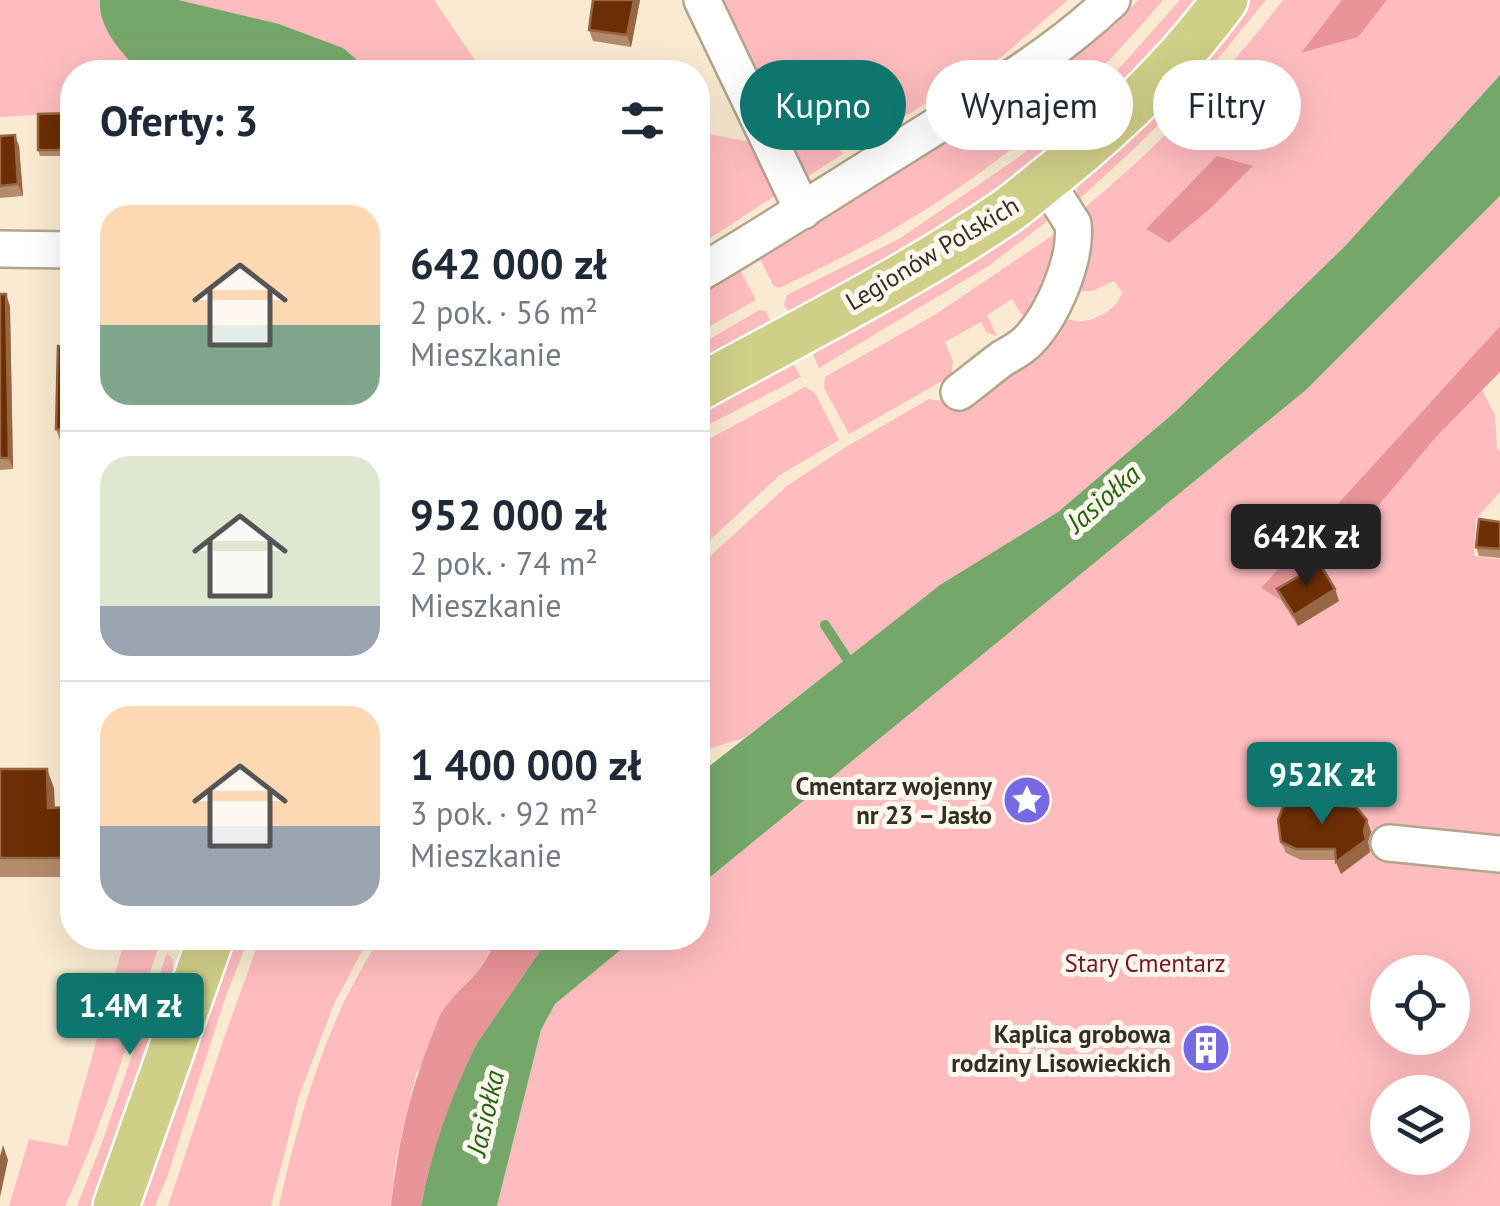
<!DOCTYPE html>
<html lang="pl">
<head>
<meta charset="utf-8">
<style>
  :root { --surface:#fff; --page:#f6f6f7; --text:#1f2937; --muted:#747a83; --line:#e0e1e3; --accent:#0f766e }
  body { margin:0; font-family:"PT Sans",sans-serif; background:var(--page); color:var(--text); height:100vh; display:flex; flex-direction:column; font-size:38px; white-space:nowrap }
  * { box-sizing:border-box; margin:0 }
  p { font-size:32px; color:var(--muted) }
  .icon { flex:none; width:55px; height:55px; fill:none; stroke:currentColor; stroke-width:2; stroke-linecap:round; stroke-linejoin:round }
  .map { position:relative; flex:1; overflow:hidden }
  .drawer { position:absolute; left:60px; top:60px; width:650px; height:890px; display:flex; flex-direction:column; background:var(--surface); border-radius:40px; box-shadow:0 10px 40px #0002 }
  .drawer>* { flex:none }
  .top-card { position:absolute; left:740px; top:60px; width:610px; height:90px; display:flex; gap:20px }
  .tools { position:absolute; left:1370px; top:955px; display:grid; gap:20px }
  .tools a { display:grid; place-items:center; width:100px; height:100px; border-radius:50%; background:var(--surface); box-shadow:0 10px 40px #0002; font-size:50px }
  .price { position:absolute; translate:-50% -85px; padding:0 22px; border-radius:10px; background:var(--accent); color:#fff; font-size:32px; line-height:65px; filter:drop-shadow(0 2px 5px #0008) }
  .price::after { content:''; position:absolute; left:50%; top:60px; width:30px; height:22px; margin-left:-15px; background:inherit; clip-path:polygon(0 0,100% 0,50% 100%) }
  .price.current { background:#222; color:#fff }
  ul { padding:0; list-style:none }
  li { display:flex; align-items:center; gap:30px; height:250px; padding:0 40px }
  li+li { border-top:2px solid var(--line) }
  li span { display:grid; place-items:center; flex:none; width:280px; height:200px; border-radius:30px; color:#555 }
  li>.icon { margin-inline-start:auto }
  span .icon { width:120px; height:120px; fill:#fffc; stroke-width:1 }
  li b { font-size:42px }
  h2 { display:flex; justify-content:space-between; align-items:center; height:120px; padding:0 40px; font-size:42px }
  .pill { padding:0 35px; border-radius:45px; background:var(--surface); box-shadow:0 10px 40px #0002; font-size:35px; line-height:90px }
  .pill.current { background:var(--accent); color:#fff }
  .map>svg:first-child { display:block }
</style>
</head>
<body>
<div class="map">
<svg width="1500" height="1206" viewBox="0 0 1500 1206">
  <rect width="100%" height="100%" fill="#faead1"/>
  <g fill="#febcbe" fill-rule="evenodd">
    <path d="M0,0H434L483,72H72V113L0,117Z"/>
    <path d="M713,0H1068L1000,58L852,149L829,117L822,123L843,154L799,182Z"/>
    <path d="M1138,0H1163C1089,89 1002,165 902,224C863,248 821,268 779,288L773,285L760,259L763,249L1075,54L1114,26Z"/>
    <path d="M1180,0H1199L1130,79L1065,140L1011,182L925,244L789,312L784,305L787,295L899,239L1016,159L1057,127L1115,73Z"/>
    <path d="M1247,0H1266L1189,94L1135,148L1078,200L1076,183Z"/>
    <path d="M1283,0H1342L1303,53L1358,36L1387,0H1500V75L1346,245L1176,411L1058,512L940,586L744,738L698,752V567L788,485L846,447L929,399L957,403L1056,321C1067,317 1071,321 1082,321C1098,320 1119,307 1122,292L1114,281L1092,291H1075L1083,209C1161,145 1221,80 1283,0ZM1217,157L1252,167L1211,208L1169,243L1146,229Z"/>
    <path d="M698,132L761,144L781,192L698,246Z"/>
    <path d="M1500,196V326L1261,588L1322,571L1437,436L1482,390L1495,415L1497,448L1500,451V492L1476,519L1474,556L1500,559V1206H497L541,1030L555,1004L635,938H698V887L1306,390ZM1388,972H1452V1038H1388ZM1388,1092H1452V1158H1388Z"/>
    <path d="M1042,215L1051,218L990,265L819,368L812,352L921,288L1031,216Z"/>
    <path d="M1059,231L1058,244L1025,320L1012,299L987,315L997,336L987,333L981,322L945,342L953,361L951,376L849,434L824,388L825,377L936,314Z"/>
    <path d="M738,266L756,300L698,333V293Z"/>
    <path d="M759,310L766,311L770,321L698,365V346Z"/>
    <path d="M793,363L801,377L698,430V412Z"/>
    <path d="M805,387L815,393L839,440L780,475L698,551V445Z"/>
    <path d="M232,938H249L227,993L167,1177L155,1206H138Z"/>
    <path d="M260,938H369L334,1004L299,1096L271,1206H168L225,1035Z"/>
    <path d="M379,938H496L491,955L474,978L416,1074L395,1164L391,1206H279C294,1138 313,1070 342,1006C353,983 367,960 379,938Z"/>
    <path d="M123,946L158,948C130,1034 104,1123 65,1206H9L29,1139L67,1146Z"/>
    <path d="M167,953L173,959L174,982L105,1182L93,1206H77L102,1143Z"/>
  </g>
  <g fill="#e89498">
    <path d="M1342,0H1387L1358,37L1301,53Z"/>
    <path d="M1217,156L1253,166L1211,208L1169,243L1146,229Z"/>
    <path d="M1500,326V372L1437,436L1323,571L1281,600L1261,588Z"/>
    <path d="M496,938H549L477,1043C453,1091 431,1154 421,1206H391C397,1149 409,1093 430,1041C434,1032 437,1020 442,1012C461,983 484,976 496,938Z"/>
  </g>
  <g fill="#76a76a">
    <path d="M100,0H178L279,24L343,48L356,59L363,72H139C122,51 98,29 100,0Z"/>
    <path d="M1500,75V196L1306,390L698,887V775L940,585L1058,512L1176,411L1346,245Z"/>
    <path d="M549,938H635L555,1004L541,1030L497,1206H421C432,1149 451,1095 477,1043Z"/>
  </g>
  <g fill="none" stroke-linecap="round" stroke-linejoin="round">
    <path stroke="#76a76a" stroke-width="10" d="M825,625L852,666"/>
    <g stroke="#b3a48c" stroke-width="40">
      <g id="minor">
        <path d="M702,0L803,211"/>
        <path d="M0,249L72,250"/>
        <path d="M698,274C768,233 836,188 906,145C977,100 1051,58 1112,0"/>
        <path d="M959,392C974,381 988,369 1003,358C1012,353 1022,348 1029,340C1053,315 1077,259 1073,224L1045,180"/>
        <path d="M1389,843L1500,854"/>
      </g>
    </g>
    <g stroke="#fff" stroke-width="50">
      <g id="major">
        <path d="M698,388C801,331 909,278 1007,211C1024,199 1039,185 1055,173C1118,122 1177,66 1225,0"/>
        <path d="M116,1206L211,938"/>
      </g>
    </g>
    <use href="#minor" stroke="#fff" stroke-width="35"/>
    <use href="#major" stroke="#d0cf88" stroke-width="45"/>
  </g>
  <g fill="#b48c6b">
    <path d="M593,0H640L631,47L593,41L589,30Z"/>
    <path d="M72,113V156H40L38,150Z"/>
    <path d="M0,136L19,146L23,196L0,198Z"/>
    <path d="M0,294L10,306L13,469L0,470Z"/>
    <path d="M72,347V440H60L56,429Z"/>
    <path d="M1500,522V558L1479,556L1476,547Z"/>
    <path d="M1277,589H1335L1339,601L1298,626L1281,600Z"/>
    <path d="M0,769L54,788L55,808L72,807V877H0Z"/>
    <path d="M1367,820L1371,832L1368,842L1370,852L1341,874L1336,860H1301L1286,853L1281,842Z"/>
  </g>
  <g fill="#976642">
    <path d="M634,0H640L631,47L627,35Z"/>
    <path d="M15,135L19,146L23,196L18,184Z"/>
    <path d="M6,294L10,306L13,469L9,458Z"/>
    <path d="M1335,589L1339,601L1298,626L1294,615Z"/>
    <path d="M47,769L54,788L55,826L48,808Z"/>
    <path d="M1367,820L1371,832L1368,842L1370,852L1341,874L1336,862L1364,831Z"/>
    <path d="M3,1145L8,1160L0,1197V1156Z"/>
  </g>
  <g fill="#6d2e05" stroke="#976642" stroke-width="2.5">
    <path d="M593,0H634L627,35L589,30Z"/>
    <path d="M72,113V150H38V114Z"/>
    <path d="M15,135L18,184L0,186V136Z"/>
    <path d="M0,294H6L9,458H0Z"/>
    <path d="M58,346L72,347V430L56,429Z"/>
    <path d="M1479,519L1500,522V549L1476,547Z"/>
    <path d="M1320,564L1335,589L1294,615L1277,589Z"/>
    <path d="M0,769H47L48,808L72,807V858H0Z"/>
    <path d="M1296,802L1356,807L1367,820L1364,831L1366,840L1336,862L1335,849H1296L1281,842L1278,820L1283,807Z"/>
  </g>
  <defs>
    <g id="sight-disc" transform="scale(2.5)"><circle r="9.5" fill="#7769e4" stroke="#fff8ee"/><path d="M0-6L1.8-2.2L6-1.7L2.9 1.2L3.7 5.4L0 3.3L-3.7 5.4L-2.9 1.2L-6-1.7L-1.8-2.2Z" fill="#fff"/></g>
    <g id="building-disc" transform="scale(2.5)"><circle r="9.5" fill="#7769e4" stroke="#fff8ee"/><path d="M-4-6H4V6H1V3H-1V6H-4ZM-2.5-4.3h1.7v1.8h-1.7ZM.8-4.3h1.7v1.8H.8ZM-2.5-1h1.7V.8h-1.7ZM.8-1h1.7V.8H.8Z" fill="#fff"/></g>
  </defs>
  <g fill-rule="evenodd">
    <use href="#sight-disc" x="1027" y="800"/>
    <use href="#building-disc" x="1206" y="1048"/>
  </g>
  <g text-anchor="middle" stroke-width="10" stroke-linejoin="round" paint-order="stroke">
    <g font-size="25" fill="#342e24" stroke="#fff8ee">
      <text transform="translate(932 253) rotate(-31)" y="9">Legionów Polskich</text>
    </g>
    <g font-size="25" font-weight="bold" fill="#342e24" stroke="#fff8ee" text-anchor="end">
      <text x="992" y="795">Cmentarz wojenny<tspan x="992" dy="29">nr 23 – Jasło</tspan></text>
      <text x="1171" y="1043">Kaplica grobowa<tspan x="1171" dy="29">rodziny Lisowieckich</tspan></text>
    </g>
    <g font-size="25" fill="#771427" stroke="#fff8ee">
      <text x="1145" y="972">Stary Cmentarz</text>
    </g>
    <g font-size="28" font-style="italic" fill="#256510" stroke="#fff8ee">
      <text transform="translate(1103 498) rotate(-41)" y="10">Jasiołka</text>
      <text transform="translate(485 1113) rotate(-77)" y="10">Jasiołka</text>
    </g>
  </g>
</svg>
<div class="tools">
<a><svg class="icon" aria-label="locate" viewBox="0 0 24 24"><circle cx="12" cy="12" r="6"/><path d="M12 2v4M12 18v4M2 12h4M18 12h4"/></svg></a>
<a><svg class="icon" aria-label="layers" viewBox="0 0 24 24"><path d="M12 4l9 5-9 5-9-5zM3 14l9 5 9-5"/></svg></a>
</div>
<b class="price current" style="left:1306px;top:589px">642K zł</b>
<b class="price" style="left:1322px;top:827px">952K zł</b>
<b class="price" style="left:130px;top:1058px">1.4M zł</b>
<div class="top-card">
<a class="pill current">Kupno</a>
<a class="pill">Wynajem</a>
<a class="pill">Filtry</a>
</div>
<section class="drawer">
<h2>Oferty: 3<svg class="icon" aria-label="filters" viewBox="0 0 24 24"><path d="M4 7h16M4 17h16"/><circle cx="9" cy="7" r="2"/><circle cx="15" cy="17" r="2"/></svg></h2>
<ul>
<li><span style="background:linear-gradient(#ffd9b3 60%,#7fa58c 0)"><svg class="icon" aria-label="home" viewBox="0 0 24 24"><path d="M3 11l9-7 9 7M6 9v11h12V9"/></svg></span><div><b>642 000 zł</b><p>2 pok. · 56 m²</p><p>Mieszkanie</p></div></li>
<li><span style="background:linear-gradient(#dfe7d0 75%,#9aa5b1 0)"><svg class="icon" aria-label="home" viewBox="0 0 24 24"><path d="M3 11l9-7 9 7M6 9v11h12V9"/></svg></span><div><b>952 000 zł</b><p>2 pok. · 74 m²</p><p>Mieszkanie</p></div></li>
<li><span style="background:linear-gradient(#ffd9b3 60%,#9aa5b1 0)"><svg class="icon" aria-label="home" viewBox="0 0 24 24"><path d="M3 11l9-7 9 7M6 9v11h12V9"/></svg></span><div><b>1 400 000 zł</b><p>3 pok. · 92 m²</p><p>Mieszkanie</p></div></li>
</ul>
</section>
</div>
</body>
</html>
